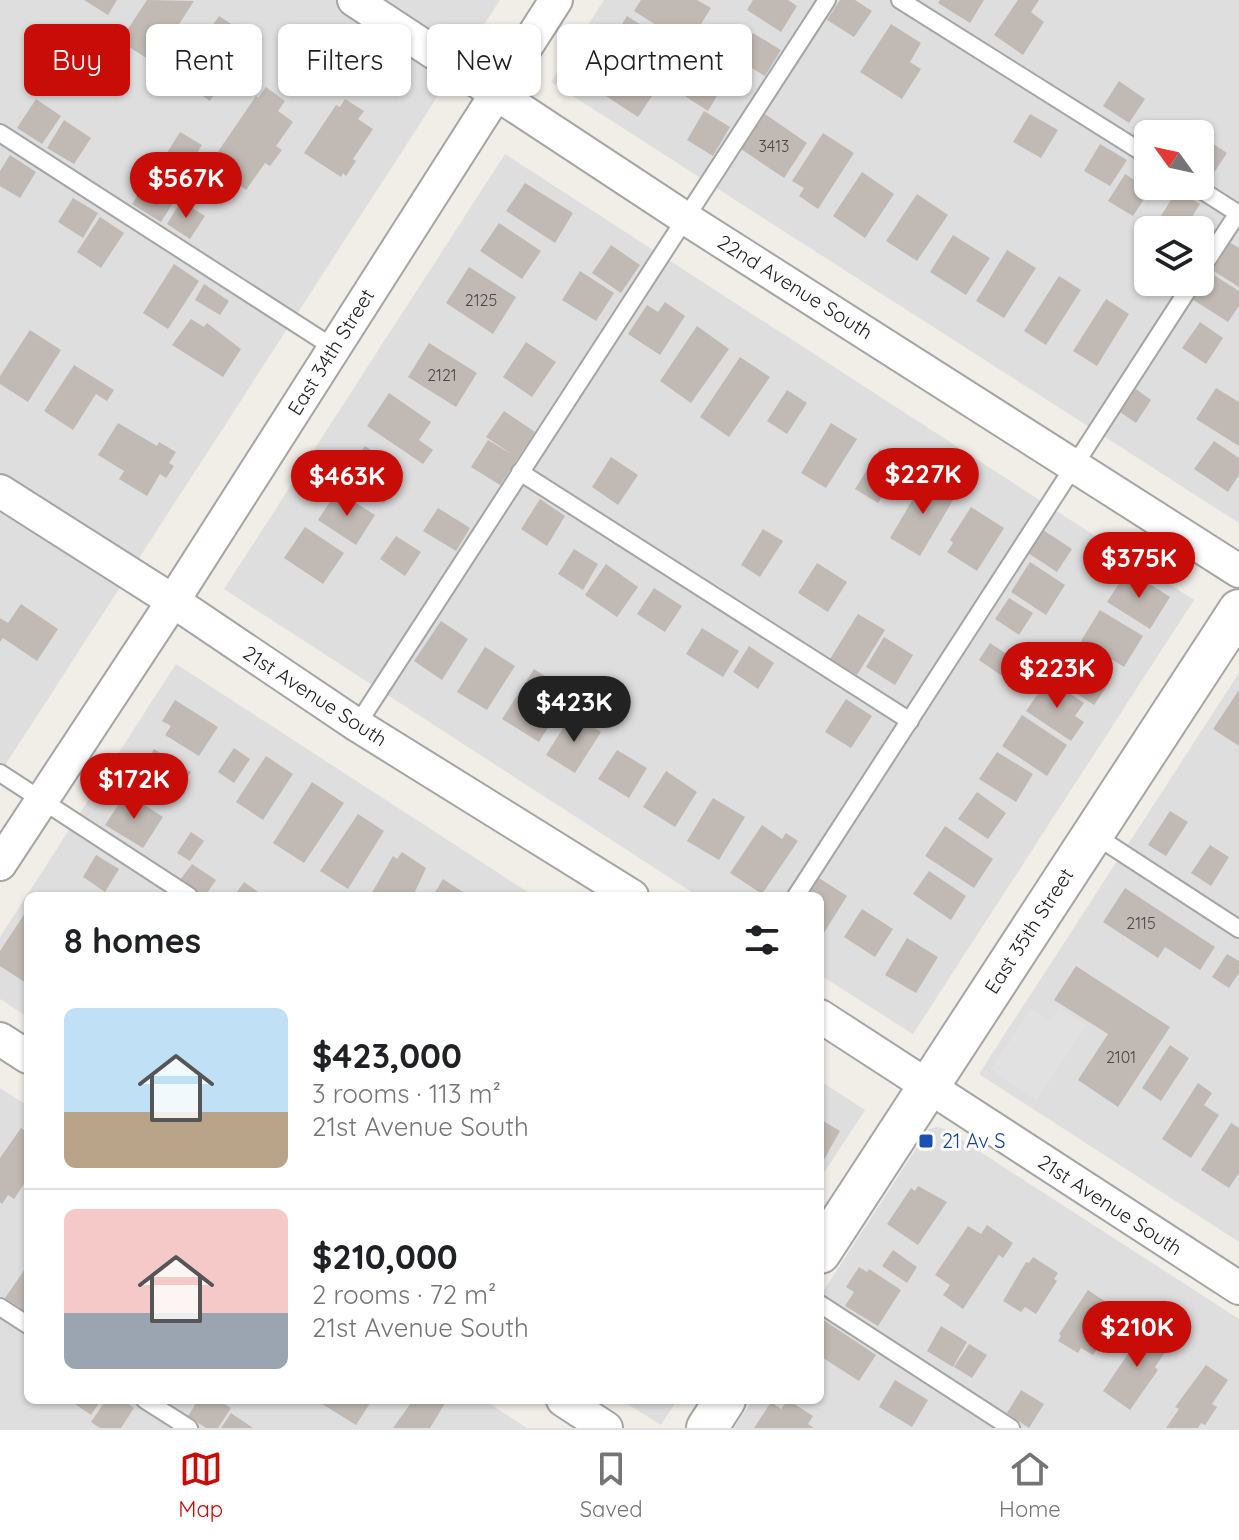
<!DOCTYPE html>
<html lang="en">
<head>
<meta charset="utf-8">
<style>
  :root { --surface:#fff; --page:#f6f6f6; --text:#202124; --muted:#757577; --line:#e0e0e0; --accent:#c80d09 }
  body { margin:0; font-family:Quicksand,sans-serif; background:var(--page); color:var(--text); height:100vh; display:flex; flex-direction:column; font-size:30px; white-space:nowrap }
  * { box-sizing:border-box; margin:0 }
  p { font-size:26px; color:var(--muted) }
  .icon { flex:none; width:44px; height:44px; fill:none; stroke:currentColor; stroke-width:2; stroke-linecap:round; stroke-linejoin:round }
  .map { position:relative; flex:1; overflow:hidden }
  .drawer { position:absolute; left:24px; top:892px; width:800px; height:512px; display:flex; flex-direction:column; background:var(--surface); border-radius:12px; box-shadow:0 2px 6px #0004 }
  .drawer>* { flex:none }
  .top-card { position:absolute; left:24px; top:24px; width:800px; height:72px; display:flex; gap:16px }
  .needle { width:52px; rotate:303deg }
  .controls { position:absolute; left:1134px; top:120px; display:grid; gap:16px }
  .controls a { display:grid; place-items:center; width:80px; height:80px; border-radius:12px; background:var(--surface); box-shadow:0 2px 6px #0004; font-size:40px }
  .price { position:absolute; translate:-50% -68px; padding:0 18px; border-radius:28px; background:var(--accent); color:#fff; font-size:26px; line-height:52px; filter:drop-shadow(0 2px 4px #0008) }
  .price::after { content:''; position:absolute; left:50%; top:48px; width:24px; height:18px; margin-left:-12px; background:inherit; clip-path:polygon(0 0,100% 0,50% 100%) }
  .price.active { background:#222; color:#fff }
  ul { padding:0; list-style:none }
  li { display:flex; align-items:center; gap:24px; height:200px; padding:0 40px }
  li+li { border-top:2px solid var(--line) }
  li span { display:grid; place-items:center; flex:none; width:224px; height:160px; border-radius:12px; color:#555 }
  li>.icon { margin-inline-start:auto }
  span .icon { width:96px; height:96px; fill:#fffc; stroke-width:1 }
  li b { font-size:34px }
  h2 { display:flex; justify-content:space-between; align-items:center; height:96px; padding:0 40px; font-size:34px }
  .pill { padding:0 28px; border-radius:12px; background:var(--surface); box-shadow:0 2px 6px #0004; font-size:28px; line-height:72px }
  .pill.active { background:var(--accent); color:#fff }
  .tab-bar { display:flex; justify-content:space-around; align-items:center; height:112px; border-top:2px solid var(--line); background:var(--surface); font-size:22px; color:var(--muted) }
  .tab-bar a { display:grid; justify-items:center; gap:4px }
  .tab-bar .active { color:var(--accent) }
  .map>svg:first-child { display:block }
</style>
</head>
<body>
<div class="map">
<svg width="1239" height="1428" viewBox="0 0 1239 1428">
  <rect width="100%" height="100%" fill="#f1eee8"/>
  <g fill="#dfdede" fill-rule="evenodd">
    <path d="M0,0H500L0,773Z"/>
    <path d="M604,0H1239V523L551,82ZM1148,134H1200V186H1148ZM1148,230H1200V282H1148Z"/>
    <path d="M505,154L1194,600L913,1034L820,975V896H698L224,589Z"/>
    <path d="M176,664L534,896H28V1017L0,999V937Z"/>
    <path d="M1239,673V1242L979,1074Z"/>
    <path d="M820,1081L865,1110L820,1179Z"/>
    <path d="M0,1088L28,1106V1400H484L527,1428H0Z"/>
    <path d="M937,1127L945,1129L1239,1319V1428H734L752,1400H820V1296L929,1129Z"/>
    <path d="M621,1400H677L661,1425Z"/>
  </g>
  <path fill="#e1e1e1" d="M1060,1007L1086,1025L1037,1100L991,1069L1031,1009L1050,1021Z"/>
  <g fill="#c1bab4">
    <path d="M84,0H117L108,15Z"/>
    <path d="M147,0L194,1L154,63L120,41Z"/>
    <path d="M641,0H697L711,8L688,45L634,11Z"/>
    <path d="M753,0H788L797,6L781,32L747,10Z"/>
    <path d="M840,0H855L872,11L854,37L827,20Z"/>
    <path d="M940,0H984L970,23L938,3Z"/>
    <path d="M1018,0H1039L1031,12L1044,22L1023,55L994,35Z"/>
    <path d="M219,16L248,35L242,45L245,47L210,101L176,78L210,25L212,26Z"/>
    <path d="M627,16L683,51L664,80L609,45Z"/>
    <path d="M891,24L921,43L910,62L921,69L902,99L860,72Z"/>
    <path d="M753,33L781,50L765,76L737,59Z"/>
    <path d="M605,48L660,84L638,117L583,81Z"/>
    <path d="M683,75L717,96L708,111L674,89Z"/>
    <path d="M1119,81L1145,99L1129,123L1103,106Z"/>
    <path d="M266,87L285,101L278,111L293,122L276,146L282,150L270,166L265,163L246,190L227,176L230,171L213,159L256,96L258,98Z"/>
    <path d="M36,99L61,116L42,144L17,128Z"/>
    <path d="M345,99L364,111L358,119L373,129L353,159L356,161L346,176L343,173L341,177L304,153L336,105L340,107Z"/>
    <path d="M704,111L730,127L713,156L687,140Z"/>
    <path d="M765,114L807,143L784,178L741,149Z"/>
    <path d="M1030,114L1058,130L1041,158L1013,142Z"/>
    <path d="M64,120L91,138L74,164L47,148Z"/>
    <path d="M180,132L202,145L184,174L162,161Z"/>
    <path d="M823,133L854,153L818,209L799,196L804,188L792,181Z"/>
    <path d="M1200,135L1227,153L1207,183L1200,179Z"/>
    <path d="M1100,144L1127,160L1110,186L1084,171Z"/>
    <path d="M10,155L36,172L20,198L0,186V171Z"/>
    <path d="M862,172L894,194L865,238L833,216Z"/>
    <path d="M1125,174L1150,190L1133,216L1108,201Z"/>
    <path d="M150,177L178,195L161,222L132,204Z"/>
    <path d="M525,183L573,213L555,243L506,211Z"/>
    <path d="M1177,190L1200,204L1184,230L1161,216Z"/>
    <path d="M917,194L948,215L917,261L886,241Z"/>
    <path d="M73,198L98,213L83,238L58,222Z"/>
    <path d="M181,201L205,216L190,239L167,224Z"/>
    <path d="M100,217L124,233L101,268L77,252Z"/>
    <path d="M499,223L541,251L522,279L480,251Z"/>
    <path d="M953,235L990,258L966,295L930,272Z"/>
    <path d="M1229,242L1239,248V287L1212,270Z"/>
    <path d="M611,245L640,265L621,293L592,273Z"/>
    <path d="M1007,250L1036,268L1004,318L976,301Z"/>
    <path d="M174,264L199,281L168,329L143,313Z"/>
    <path d="M469,267L516,297L493,334L446,303Z"/>
    <path d="M580,271L614,293L596,321L562,300Z"/>
    <path d="M1209,272L1239,291V306L1228,322L1192,299Z"/>
    <path d="M1059,276L1081,290L1046,345L1024,331Z"/>
    <path d="M204,284L229,301L220,315L195,300Z"/>
    <path d="M1106,299L1129,314L1097,366L1073,351Z"/>
    <path d="M665,302L685,316L660,355L628,334L647,305L658,312Z"/>
    <path d="M191,319L204,327L207,323L241,349L223,377L172,345Z"/>
    <path d="M1200,322L1223,338L1206,364L1182,348Z"/>
    <path d="M697,326L729,349L691,403L660,381Z"/>
    <path d="M30,330L61,350L28,402L0,384V376Z"/>
    <path d="M526,342L556,362L532,397L503,377Z"/>
    <path d="M429,343L477,373L456,407L408,377Z"/>
    <path d="M740,357L770,377L729,437L700,417Z"/>
    <path d="M74,365L114,390L107,401L96,394L73,430L44,411Z"/>
    <path d="M1216,388L1239,402V446L1196,419Z"/>
    <path d="M1136,389L1151,400L1136,423L1120,412Z"/>
    <path d="M787,390L807,403L787,434L767,421Z"/>
    <path d="M389,393L431,422L419,440L433,450L423,464L367,426Z"/>
    <path d="M504,411L535,432L500,485L471,467L488,440L513,455L486,437Z"/>
    <path d="M118,423L157,446L159,442L176,452L169,463L174,466L166,478L160,474L147,496L119,479L124,471L98,455Z"/>
    <path d="M831,423L857,439L826,488L801,473Z"/>
    <path d="M1214,441L1239,458V475L1228,492L1194,469Z"/>
    <path d="M365,446L404,473L384,503L344,477Z"/>
    <path d="M880,449L903,464L878,503L855,489Z"/>
    <path d="M611,457L638,475L618,505L592,487Z"/>
    <path d="M926,477L956,495L920,556L890,538Z"/>
    <path d="M337,491L375,515L356,545L318,520Z"/>
    <path d="M540,499L565,516L547,546L521,529Z"/>
    <path d="M971,507L1004,528L977,571L947,552L953,543L950,540Z"/>
    <path d="M438,508L470,528L456,551L423,531Z"/>
    <path d="M305,527L344,553L323,584L284,558Z"/>
    <path d="M763,529L783,541L760,577L741,565Z"/>
    <path d="M1043,530L1072,549L1057,572L1028,553Z"/>
    <path d="M396,536L421,552L405,576L380,559Z"/>
    <path d="M574,549L598,564L583,590L558,574Z"/>
    <path d="M1030,562L1065,585L1046,615L1011,592Z"/>
    <path d="M817,563L847,582L828,612L798,593Z"/>
    <path d="M606,564L638,587L617,617L585,595Z"/>
    <path d="M1128,570L1170,597L1150,629L1107,602Z"/>
    <path d="M654,588L682,606L665,632L637,614Z"/>
    <path d="M1009,598L1033,613L1019,635L995,619Z"/>
    <path d="M21,604L58,629L37,661L3,638L0,642V618L8,623Z"/>
    <path d="M1100,610L1143,636L1124,667L1081,641Z"/>
    <path d="M858,614L885,630L857,675L830,659Z"/>
    <path d="M441,621L468,639L442,680L414,661Z"/>
    <path d="M702,628L739,651L723,677L686,654Z"/>
    <path d="M884,637L913,655L895,685L866,667Z"/>
    <path d="M990,643L1016,660L1005,678L979,660Z"/>
    <path d="M749,646L774,663L758,689L733,672Z"/>
    <path d="M485,647L515,666L487,710L457,692Z"/>
    <path d="M1069,655L1109,683L1094,705L1053,678Z"/>
    <path d="M534,669L570,692L539,742L502,719Z"/>
    <path d="M1048,679L1084,703L1075,716L1084,722L1071,741L1026,711Z"/>
    <path d="M1239,690V746L1213,729Z"/>
    <path d="M846,699L872,716L851,748L825,732Z"/>
    <path d="M175,700L218,727L199,756L165,735L171,726L162,721Z"/>
    <path d="M572,714L601,732L575,773L546,755Z"/>
    <path d="M1022,715L1067,745L1047,776L1002,746Z"/>
    <path d="M234,748L250,759L234,783L218,772Z"/>
    <path d="M154,749L191,772L171,803L134,780Z"/>
    <path d="M617,750L647,768L629,798L598,779Z"/>
    <path d="M997,752L1033,774L1016,802L979,779Z"/>
    <path d="M266,756L293,774L263,820L236,802Z"/>
    <path d="M666,771L697,792L675,827L643,807Z"/>
    <path d="M312,782L344,803L304,863L273,843Z"/>
    <path d="M977,792L1006,813L988,839L958,819Z"/>
    <path d="M126,793L163,817L143,848L105,825Z"/>
    <path d="M713,798L745,817L719,860L687,841Z"/>
    <path d="M1170,811L1188,822L1166,856L1148,845Z"/>
    <path d="M358,814L384,831L348,889L320,871Z"/>
    <path d="M762,825L782,839L786,833L798,841L762,894L730,873Z"/>
    <path d="M945,826L993,859L974,888L925,856Z"/>
    <path d="M191,832L204,841L190,861L177,853Z"/>
    <path d="M1210,845L1229,857L1211,886L1191,873Z"/>
    <path d="M402,852L426,868L413,896H370L393,856L397,859Z"/>
    <path d="M96,855L119,869L105,892L83,877Z"/>
    <path d="M192,864L216,880L205,896L180,880Z"/>
    <path d="M929,871L966,896L951,920L913,894Z"/>
    <path d="M816,876L847,896L822,936L820,896H804Z"/>
    <path d="M443,879L469,896H433Z"/>
    <path d="M244,882L264,896H234Z"/>
    <path d="M1125,888L1215,947L1200,970L1165,947L1158,958L1103,922Z"/>
    <path d="M862,909L893,929L875,957L844,937Z"/>
    <path d="M25,913L28,915L26,983L0,966V951Z"/>
    <path d="M907,938L938,957L916,993L885,975Z"/>
    <path d="M1227,954L1239,961V973L1229,988L1212,977Z"/>
    <path d="M1076,966L1170,1027L1118,1107L1078,1080L1108,1034L1054,1000Z"/>
    <path d="M1170,1045L1189,1058L1161,1101L1142,1088Z"/>
    <path d="M1198,1083L1212,1093L1204,1105L1219,1115L1191,1158L1162,1139Z"/>
    <path d="M820,1119L840,1131L820,1167Z"/>
    <path d="M1231,1123L1239,1128V1173L1229,1188L1201,1170Z"/>
    <path d="M21,1128L28,1133V1178L14,1199L8,1195L2,1204L0,1202V1158Z"/>
    <path d="M918,1186L947,1202L918,1245L887,1224L911,1188L915,1191Z"/>
    <path d="M987,1225L1013,1243L1003,1258L999,1255L963,1309L943,1295L950,1285L935,1275L968,1226L981,1234Z"/>
    <path d="M893,1250L917,1267L907,1283L882,1266Z"/>
    <path d="M1033,1257L1058,1273L1054,1279L1057,1281L1036,1314L1025,1307L1021,1312L1003,1301L1026,1262L1029,1263Z"/>
    <path d="M859,1267L867,1272L869,1269L901,1290L878,1326L845,1306L854,1292L846,1287Z"/>
    <path d="M25,1269L28,1271V1313L5,1298Z"/>
    <path d="M1088,1290L1121,1312L1093,1355L1081,1348L1078,1353L1058,1341L1061,1336L1059,1334Z"/>
    <path d="M822,1319L876,1355L859,1381L820,1356Z"/>
    <path d="M941,1326L967,1342L953,1367L927,1351Z"/>
    <path d="M1146,1327L1171,1343L1155,1367L1158,1370L1130,1410L1103,1391Z"/>
    <path d="M969,1344L987,1355L972,1378L954,1367Z"/>
    <path d="M1206,1365L1228,1380L1212,1404L1217,1407L1205,1425L1201,1423L1198,1428H1166L1179,1409L1175,1407Z"/>
    <path d="M895,1380L928,1400L912,1427L879,1407Z"/>
    <path d="M1021,1390L1044,1404L1029,1428L1007,1413Z"/>
    <path d="M69,1400H101L91,1415Z"/>
    <path d="M106,1400H123L134,1408L121,1428H100L91,1422Z"/>
    <path d="M198,1400H218L231,1408L218,1428H206L188,1416Z"/>
    <path d="M324,1400H372L356,1425L322,1404Z"/>
    <path d="M413,1400H447L430,1428H393Z"/>
    <path d="M788,1400L813,1416L808,1424L814,1428H754L771,1402L781,1409Z"/>
    <path d="M231,1413L253,1428H221Z"/>
  </g>
  <g fill="none" stroke-linecap="round" stroke-linejoin="round">
    <g stroke="#a5a5a5" stroke-width="20">
      <g id="service">
        <path d="M900,0L1148,156"/>
        <path d="M0,133L334,348"/>
        <path d="M1195,186L1239,214"/>
        <path d="M1200,271L1238,213"/>
        <path d="M520,472L910,721"/>
        <path d="M357,725L827,0"/>
        <path d="M0,773L189,896"/>
        <path d="M1093,834L1239,929"/>
        <path d="M796,896L1193,282"/>
        <path d="M820,1304L1011,1428"/>
        <path d="M0,1307L28,1325"/>
        <path d="M145,1400L189,1428"/>
      </g>
    </g>
    <g stroke="#a5a5a5" stroke-width="36">
      <g id="minor">
        <path d="M354,0L685,218L1239,571"/>
        <path d="M0,491L173,601L357,725L632,896"/>
        <path d="M0,864L173,601L556,0"/>
        <path d="M820,1016L1239,1288"/>
        <path d="M0,1039L28,1057"/>
        <path d="M563,1400L606,1428"/>
      </g>
    </g>
    <g stroke="#a5a5a5" stroke-width="44">
      <g id="tertiary">
        <path d="M820,1253L1239,610"/>
        <path d="M707,1428L725,1400"/>
      </g>
    </g>
    <use href="#service" stroke="#fff" stroke-width="16"/>
    <use href="#minor" stroke="#fff" stroke-width="32"/>
    <use href="#tertiary" stroke="#fff" stroke-width="40"/>
  </g>
  <rect fill="#1a4fb4" stroke="#fff" stroke-width="3" x="918" y="1133" width="16" height="16" rx="4"/>
  <g text-anchor="middle" stroke-width="6" stroke-linejoin="round" paint-order="stroke">
    <g font-size="16" fill="#494746">
      <text x="774" y="152">3413</text>
      <text x="481" y="306">2125</text>
      <text x="442" y="381">2121</text>
      <text x="1141" y="929">2115</text>
      <text x="1121" y="1063">2101</text>
    </g>
    <g font-size="20" fill="#212121" stroke="#fff">
      <text transform="translate(795 287) rotate(32)" y="7">22nd Avenue South</text>
      <text transform="translate(331 352) rotate(-58)" y="7">East 34th Street</text>
      <text transform="translate(315 696) rotate(33)" y="7">21st Avenue South</text>
      <text transform="translate(1029 931) rotate(-57)" y="7">East 35th Street</text>
      <text transform="translate(1110 1205) rotate(33)" y="7">21st Avenue South</text>
    </g>
    <g font-size="20" fill="#164399" stroke="#fff" text-anchor="start">
      <text x="942" y="1148">21 Av S</text>
    </g>
  </g>
</svg>
<div class="controls">
<a><svg class="needle" viewBox="-14 -14 28 28"><path d="M0-13l5 13h-10z" fill="#e53935"/><path d="M0 13l5-13h-10z" fill="#757577"/></svg></a>
<a><svg class="icon" aria-label="layers" viewBox="0 0 24 24"><path d="M12 4l9 5-9 5-9-5zM3 14l9 5 9-5"/></svg></a>
</div>
<b class="price" style="left:186px;top:220px">$567K</b>
<b class="price" style="left:923px;top:516px">$227K</b>
<b class="price" style="left:347px;top:518px">$463K</b>
<b class="price" style="left:1139px;top:600px">$375K</b>
<b class="price" style="left:1057px;top:710px">$223K</b>
<b class="price active" style="left:574px;top:744px">$423K</b>
<b class="price" style="left:134px;top:821px">$172K</b>
<b class="price" style="left:1137px;top:1369px">$210K</b>
<div class="top-card">
<a class="pill active">Buy</a>
<a class="pill">Rent</a>
<a class="pill">Filters</a>
<a class="pill">New</a>
<a class="pill">Apartment</a>
</div>
<section class="drawer">
<h2>8 homes<svg class="icon" aria-label="filters" viewBox="0 0 24 24"><path d="M4 7h16M4 17h16"/><circle cx="9" cy="7" r="2"/><circle cx="15" cy="17" r="2"/></svg></h2>
<ul>
<li><span style="background:linear-gradient(#bfe0f5 65%,#b9a48a 0)"><svg class="icon" aria-label="home" viewBox="0 0 24 24"><path d="M3 11l9-7 9 7M6 9v11h12V9"/></svg></span><div><b>$423,000</b><p>3 rooms · 113 m²</p><p>21st Avenue South</p></div></li>
<li><span style="background:linear-gradient(#f6c9c9 65%,#9aa5b1 0)"><svg class="icon" aria-label="home" viewBox="0 0 24 24"><path d="M3 11l9-7 9 7M6 9v11h12V9"/></svg></span><div><b>$210,000</b><p>2 rooms · 72 m²</p><p>21st Avenue South</p></div></li>
</ul>
</section>
</div>
<nav class="tab-bar">
<a class="active"><svg class="icon" aria-label="map" viewBox="0 0 24 24"><path d="M3 6l6-2 6 2 6-2v14l-6 2-6-2-6 2zM9 4v14M15 6v14"/></svg>Map</a>
<a><svg class="icon" aria-label="saved" viewBox="0 0 24 24"><path d="M7 4h10v16l-5-4-5 4z"/></svg>Saved</a>
<a><svg class="icon" aria-label="home" viewBox="0 0 24 24"><path d="M3 11l9-7 9 7M6 9v11h12V9"/></svg>Home</a>
</nav>
</body>
</html>
